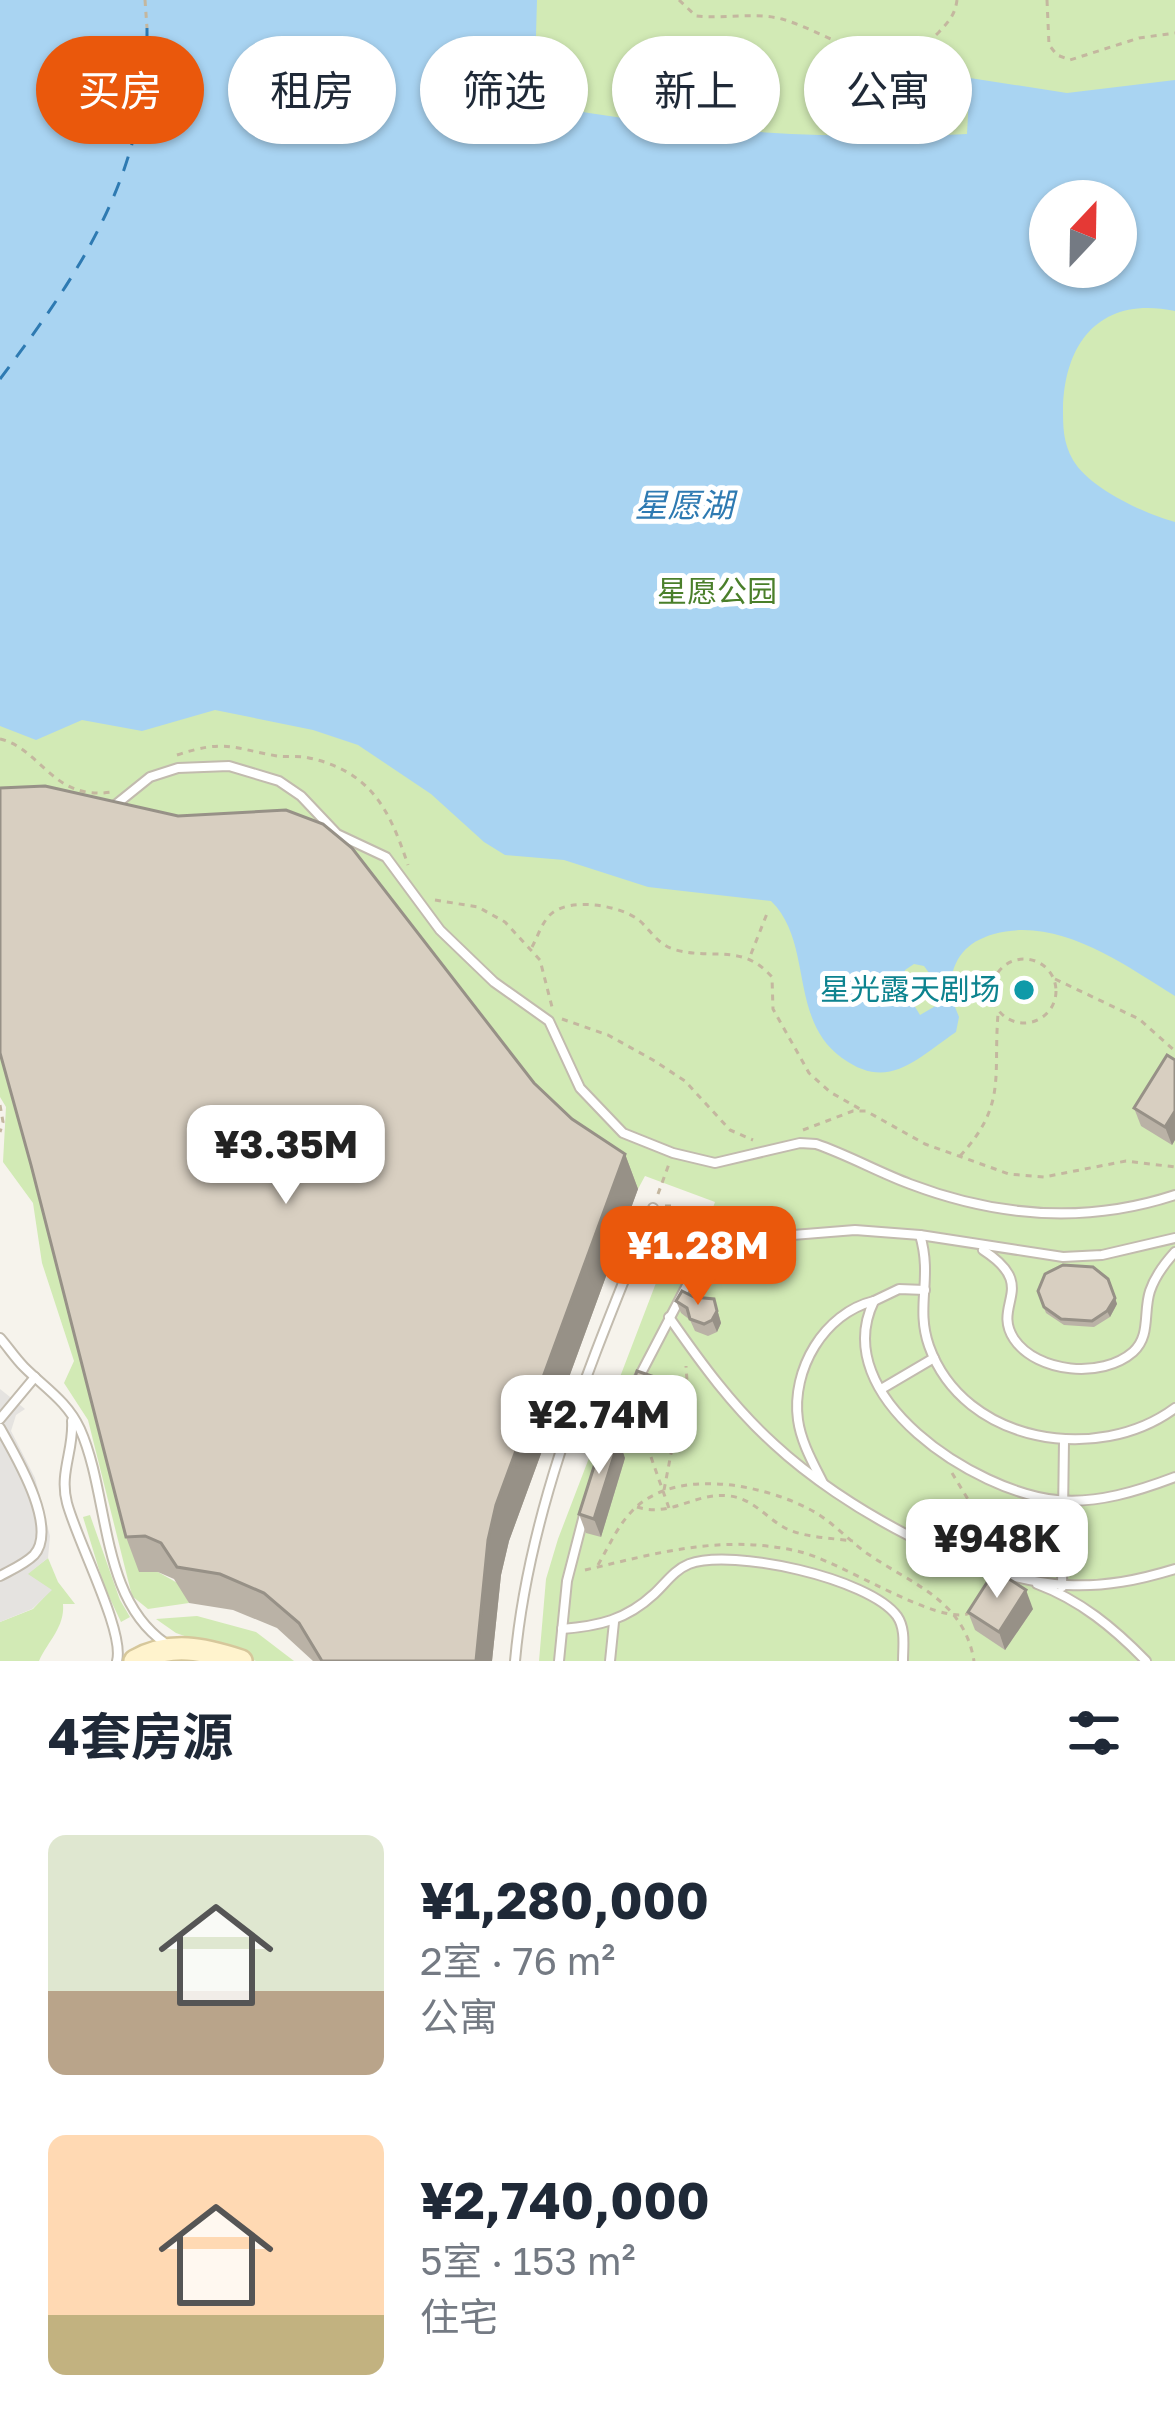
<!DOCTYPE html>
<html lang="zh">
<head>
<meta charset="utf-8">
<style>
  :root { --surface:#fff; --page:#f6f6f7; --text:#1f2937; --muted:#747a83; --accent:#ea580c }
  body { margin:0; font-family:"Golos Text","Noto Sans SC",sans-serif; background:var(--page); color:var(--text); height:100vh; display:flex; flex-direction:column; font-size:45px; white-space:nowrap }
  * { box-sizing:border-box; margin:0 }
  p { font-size:39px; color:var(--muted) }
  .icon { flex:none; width:66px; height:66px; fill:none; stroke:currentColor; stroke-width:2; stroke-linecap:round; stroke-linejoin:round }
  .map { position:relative; height:1661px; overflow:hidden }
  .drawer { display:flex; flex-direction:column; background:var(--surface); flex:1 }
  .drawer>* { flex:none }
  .hud { position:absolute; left:36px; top:36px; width:1104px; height:108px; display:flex; gap:24px }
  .needle { width:78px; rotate:22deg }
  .buttons { position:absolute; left:1029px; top:180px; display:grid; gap:24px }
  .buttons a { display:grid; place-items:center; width:108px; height:108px; border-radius:50%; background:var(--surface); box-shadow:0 3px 9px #0004; font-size:60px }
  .price { position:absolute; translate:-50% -102px; padding:0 27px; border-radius:24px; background:#fff; color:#222; font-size:39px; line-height:78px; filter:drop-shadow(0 3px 6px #0008) }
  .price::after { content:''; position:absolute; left:50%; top:72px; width:36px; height:27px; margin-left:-18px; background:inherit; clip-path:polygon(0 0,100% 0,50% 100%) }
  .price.current { background:var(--accent); color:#fff }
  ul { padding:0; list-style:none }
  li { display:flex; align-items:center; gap:36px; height:300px; padding:0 48px }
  li span { display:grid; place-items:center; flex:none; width:336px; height:240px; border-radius:18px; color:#555 }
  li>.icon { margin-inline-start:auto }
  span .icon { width:144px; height:144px; fill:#fffc; stroke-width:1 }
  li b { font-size:51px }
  h2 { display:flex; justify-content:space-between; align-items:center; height:144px; padding:0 48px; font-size:51px }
  .pill { padding:0 42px; border-radius:54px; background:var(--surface); box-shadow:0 3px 9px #0004; font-size:42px; line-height:108px }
  .pill.current { background:var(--accent); color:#fff }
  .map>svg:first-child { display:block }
</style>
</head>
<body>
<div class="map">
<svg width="1175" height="1661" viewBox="0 0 1175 1661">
  <rect width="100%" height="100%" fill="#f6f3ec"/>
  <g fill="#d2eab5" fill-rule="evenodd">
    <path d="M0,0H1175V1661H539L546,1579L558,1539L664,1262L671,1253L702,1237L715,1202L645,1176L638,1189L0,822ZM1050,201H1116V267H1050Z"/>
    <path d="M0,1042L158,1572L181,1585L189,1603L148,1609L132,1596L88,1420L64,1383L74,1361L42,1263L33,1203L3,1162L6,1107L0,1097Z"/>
    <path d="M90,1515L120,1600L130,1617L121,1622L104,1586L83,1517Z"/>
    <path d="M48,1558L58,1582L75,1604H63C65,1627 48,1641 39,1661H0V1622L33,1609L51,1590L27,1574Z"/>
    <path d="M197,1616L256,1632L294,1661H256L176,1633L156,1619Z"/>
  </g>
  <path fill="#e5e3e0" d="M0,1389L25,1409L16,1415L11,1431L35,1478L50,1536L48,1558L28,1574L52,1590L32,1609L0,1622Z"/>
  <path fill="#a9d4f2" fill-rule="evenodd" d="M0,0H537L534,104C681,130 817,141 967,134L970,78L1067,93L1175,80V311C1103,296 1065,339 1063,408C1063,427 1063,442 1073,460C1089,488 1145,514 1175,522V996C1123,964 1058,916 994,934C966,942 953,958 950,987L942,991L924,966L914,964L905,970L903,987L920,1015L951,997L959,1017L956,1032C916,1059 889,1092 842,1058C788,1019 814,943 771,901L648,887L564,860L505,855L484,842L431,794L358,745L313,730L215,710L142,731L82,720L36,740L0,726ZM1050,201H1116V267H1050Z"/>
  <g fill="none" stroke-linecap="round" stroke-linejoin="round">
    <path stroke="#2e7ab2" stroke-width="3" stroke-dasharray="15 12" stroke-linecap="butt" d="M0,379C83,269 148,171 147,28"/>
    <g stroke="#c2bbae" stroke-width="12">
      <g id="lane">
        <path d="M114,806L150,777L178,768L229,766L279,781L301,796L337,834L386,857L440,930L494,982L549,1021L580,1088L623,1133L673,1153L715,1163L800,1143L816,1144C848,1155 878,1172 910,1184C997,1217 1087,1224 1175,1195"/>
        <path d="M920,1235C933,1279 915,1306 929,1346C964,1444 1098,1465 1175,1408"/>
        <path d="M983,1250C1040,1287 991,1304 1014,1339C1037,1373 1102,1379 1133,1352C1151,1336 1143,1312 1150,1291C1155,1276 1165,1263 1175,1252"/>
        <path d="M925,1290L899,1289L874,1301C827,1397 976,1492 1057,1500C1097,1504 1138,1491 1175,1477"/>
        <path d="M669,1317C701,1363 733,1407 774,1444C843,1508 972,1580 1067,1585C1105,1587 1139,1580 1175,1569"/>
        <path d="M0,1338C8,1347 15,1358 24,1367C45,1388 67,1401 80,1429C110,1496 99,1597 165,1643"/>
        <path d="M638,1379L686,1287L704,1261L731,1240L855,1230L920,1235L1063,1257L1102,1255L1175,1238"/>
        <path d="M883,1388L934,1358"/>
        <path d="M0,1419L35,1377"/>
        <path d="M72,1421C74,1450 59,1473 67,1503C77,1541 125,1632 117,1661"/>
        <path d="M0,1428C15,1455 59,1527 34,1555C25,1564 11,1570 0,1576"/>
        <path d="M608,1444L631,1392"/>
        <path d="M823,1483C813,1463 801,1442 798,1420C791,1370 824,1313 874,1301"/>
        <path d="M1037,1584C1080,1600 1114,1628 1146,1661"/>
        <path d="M1062,1587L1064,1441"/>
        <path d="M562,1629C599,1626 626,1620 654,1594C665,1584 674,1570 689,1564C732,1548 869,1578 897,1616C906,1629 903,1646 903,1661"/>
        <path d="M515,1661C529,1504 595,1354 653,1208"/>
        <path d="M559,1661L567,1581L584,1515"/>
        <path d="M610,1661L614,1622"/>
      </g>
    </g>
    <g stroke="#d6c79b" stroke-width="26">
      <path id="secondary" d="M135,1661C171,1641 204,1649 241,1661"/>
    </g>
    <g stroke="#c4b79f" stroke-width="3" stroke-dasharray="6 6" stroke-linecap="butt">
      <path d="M145,0L147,28"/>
      <path d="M679,0L696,16C724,19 755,12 782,19C836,35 889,84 939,32C949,21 955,15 957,0"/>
      <path d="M1047,0L1049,45L1057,55L1070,60L1139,38L1175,33"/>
      <path d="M0,739C42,749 52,801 112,792"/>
      <path d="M177,755C225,739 232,748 277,756C286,757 296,756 305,757C370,770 389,808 408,865"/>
      <path d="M435,900L478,907L505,922L540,960L552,1007"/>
      <path d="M532,947C538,936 542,922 551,914C570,897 621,905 640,921C652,932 658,945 676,950C714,960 742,943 772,977L773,1009L809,1073L830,1092L860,1109"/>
      <path d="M751,954L768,911"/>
      <circle cx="1024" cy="991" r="32"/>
      <path d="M1055,979L1139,1019L1175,1051"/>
      <path d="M562,1019L608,1035L653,1060L685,1081L730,1130L753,1140"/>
      <path d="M0,1105L3,1122L0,1132"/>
      <path d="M803,1130L853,1111H866L925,1144L1009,1174L1044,1177L1126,1161L1175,1167"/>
      <path d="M960,1156C1007,1105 993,1077 998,1014"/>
      <path d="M658,1194L669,1164"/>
      <path d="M665,1206H672L723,1229"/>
      <path d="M651,1457L670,1511"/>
      <path d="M952,1473L969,1501L984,1552"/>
      <path d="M664,1490L675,1433L696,1405L687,1381L686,1366"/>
      <path d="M637,1507C672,1518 696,1491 730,1496C754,1499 767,1519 787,1529C807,1538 832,1538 853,1541"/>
      <path d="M598,1565C609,1546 618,1525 633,1510C676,1467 761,1484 809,1509C831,1520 848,1540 868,1554C913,1585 964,1600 974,1661"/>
      <path d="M585,1570C658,1553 721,1534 797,1551C840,1560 938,1627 970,1613"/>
    </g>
    <use href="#lane" stroke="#fff" stroke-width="8"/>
    <use href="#secondary" stroke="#fff3cd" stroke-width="21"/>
  </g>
  <g fill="#bab2a6">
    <path d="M1175,1060V1140L1172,1145L1141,1126L1134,1108Z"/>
    <path d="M534,1083L572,1119L625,1154L638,1189L509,1541L501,1575L492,1661H313L277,1628L233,1610L189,1603L174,1579L158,1572H139L126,1537Z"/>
    <path d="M1108,1279L1117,1304L1110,1317L1094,1327L1064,1325L1046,1313L1040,1298Z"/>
    <path d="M676,1301L718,1312L721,1323L717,1332L708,1336L695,1331L690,1320L681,1313Z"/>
    <path d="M669,1382L676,1400L659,1453L626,1443L620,1424Z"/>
    <path d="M625,1458L601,1537L586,1533L579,1514Z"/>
    <path d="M1033,1609L1005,1650L975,1630L968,1612Z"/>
  </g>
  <g fill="#979187">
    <path d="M1175,1111V1140L1172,1145L1165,1127Z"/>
    <path d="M625,1154L638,1189L509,1541L501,1575L492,1661H476L488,1540L496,1505Z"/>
    <path d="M1115,1298L1117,1304L1110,1317L1107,1311Z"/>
    <path d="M714,1299L721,1323L717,1332L712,1320Z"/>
    <path d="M669,1382L676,1400L659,1453L652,1435Z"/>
    <path d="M619,1440L625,1458L601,1537L594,1519Z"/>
    <path d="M1026,1590L1033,1609L1005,1650L999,1632Z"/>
  </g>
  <g fill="#d8cfc1" stroke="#979187" stroke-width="3">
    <path d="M45,786L178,816L286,810L323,824L352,848L534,1083L572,1119L625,1154L496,1505L488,1540L476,1661H322L299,1623L264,1593L220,1574L177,1567L161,1543L145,1536L126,1537L31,1165L0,1053V788Z"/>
    <path d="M1167,1055L1175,1060V1111L1165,1127L1134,1108Z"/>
    <path d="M1063,1265L1093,1267L1108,1279L1115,1298L1107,1311L1092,1321L1061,1319L1044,1307L1038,1291L1045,1274Z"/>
    <path d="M682,1291L694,1297L714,1299L717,1311L712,1320L704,1324L690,1319L687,1308L676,1301Z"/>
    <path d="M637,1371L669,1382L652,1435L620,1424Z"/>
    <path d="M604,1435L619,1440L594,1519L579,1514Z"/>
    <path d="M995,1570L1026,1590L999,1632L968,1612Z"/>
  </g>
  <circle fill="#0f9aa8" stroke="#fff" stroke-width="4.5" cx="1024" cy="990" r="12"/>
  <g text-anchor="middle" stroke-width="10" stroke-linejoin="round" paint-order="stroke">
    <g font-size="30" fill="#4a7f2a" stroke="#fff">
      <text x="717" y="602">星愿公园</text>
    </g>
    <g font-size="30" fill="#0d838f" stroke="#fff" text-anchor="end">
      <text x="1000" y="1000">星光露天剧场</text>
    </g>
    <g font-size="33" font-style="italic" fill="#2e7ab2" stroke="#fff">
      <text x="684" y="517">星愿湖</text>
    </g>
  </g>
</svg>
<div class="buttons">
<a><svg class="needle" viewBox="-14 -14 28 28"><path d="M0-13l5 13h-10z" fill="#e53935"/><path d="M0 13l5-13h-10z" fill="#747a83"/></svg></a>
</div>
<b class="price" style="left:286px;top:1207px">¥3.35M</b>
<b class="price current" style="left:698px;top:1308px">¥1.28M</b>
<b class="price" style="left:599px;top:1477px">¥2.74M</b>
<b class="price" style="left:997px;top:1601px">¥948K</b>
<div class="hud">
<a class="pill current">买房</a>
<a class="pill">租房</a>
<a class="pill">筛选</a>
<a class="pill">新上</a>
<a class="pill">公寓</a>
</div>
</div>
<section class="drawer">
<h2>4套房源<svg class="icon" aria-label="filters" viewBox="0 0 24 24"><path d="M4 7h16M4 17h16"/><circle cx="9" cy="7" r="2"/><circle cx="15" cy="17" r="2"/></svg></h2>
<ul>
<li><span style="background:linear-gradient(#dfe7d0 65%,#b9a48a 0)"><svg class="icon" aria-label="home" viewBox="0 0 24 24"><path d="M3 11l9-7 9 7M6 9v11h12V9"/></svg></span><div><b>¥1,280,000</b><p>2室 · 76 m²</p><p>公寓</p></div></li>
<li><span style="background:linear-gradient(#ffd9b3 75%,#c2b280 0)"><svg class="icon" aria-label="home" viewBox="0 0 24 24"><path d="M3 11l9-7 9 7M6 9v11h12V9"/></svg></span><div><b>¥2,740,000</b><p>5室 · 153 m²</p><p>住宅</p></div></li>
</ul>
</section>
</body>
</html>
